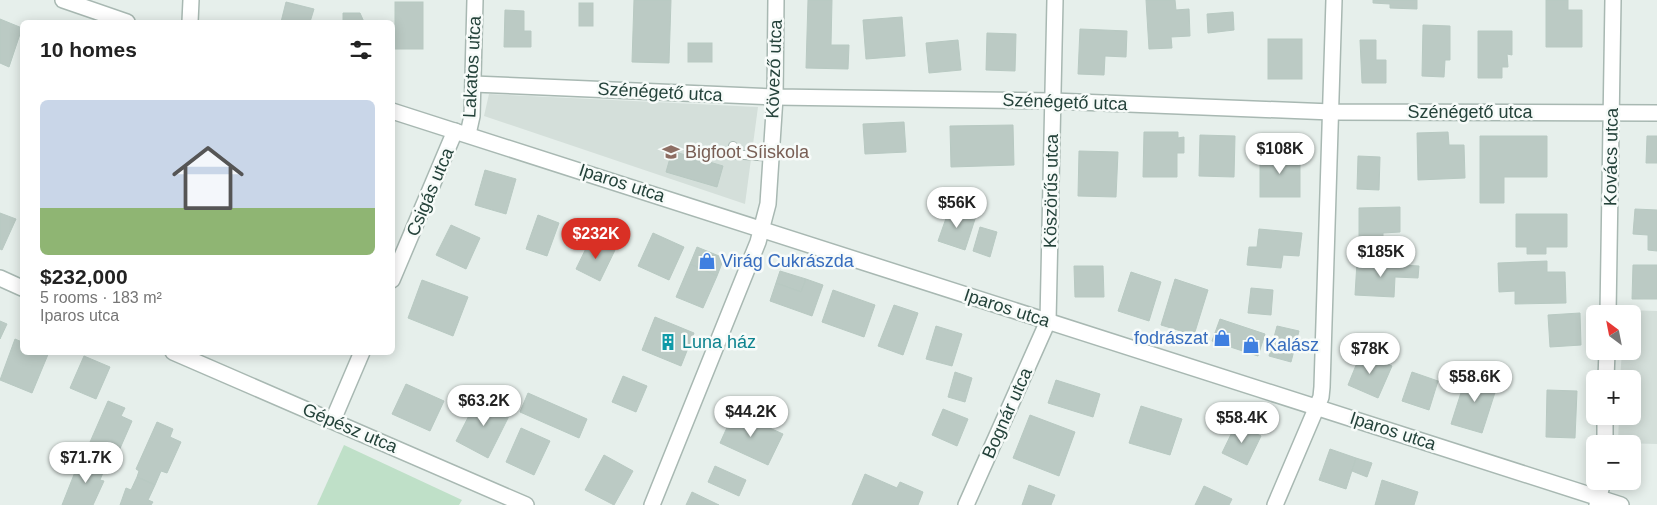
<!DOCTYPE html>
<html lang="en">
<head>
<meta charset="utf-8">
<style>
  :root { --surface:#fff; --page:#f6f6f6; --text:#222; --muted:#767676; --line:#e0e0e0; --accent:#d93025 }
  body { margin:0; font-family:Helvetica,sans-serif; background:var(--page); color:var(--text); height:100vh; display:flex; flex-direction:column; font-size:19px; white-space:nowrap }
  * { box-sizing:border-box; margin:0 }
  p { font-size:16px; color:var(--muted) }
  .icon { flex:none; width:28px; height:28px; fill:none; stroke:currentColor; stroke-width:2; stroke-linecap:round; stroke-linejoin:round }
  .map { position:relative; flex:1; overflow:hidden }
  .details { position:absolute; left:20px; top:20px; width:375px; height:335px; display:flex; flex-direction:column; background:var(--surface); border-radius:8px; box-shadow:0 2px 12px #0003 }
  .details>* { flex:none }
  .needle { width:32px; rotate:328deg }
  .tools { position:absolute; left:1586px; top:305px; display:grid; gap:10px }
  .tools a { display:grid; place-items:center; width:55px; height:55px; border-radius:8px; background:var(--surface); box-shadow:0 2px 12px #0003; font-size:25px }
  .price { position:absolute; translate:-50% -42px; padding:0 11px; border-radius:18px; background:#fff; color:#222; font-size:16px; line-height:32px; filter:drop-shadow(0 1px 2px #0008) }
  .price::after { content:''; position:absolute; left:50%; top:30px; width:15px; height:11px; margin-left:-8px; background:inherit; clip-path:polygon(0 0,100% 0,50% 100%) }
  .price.on { background:var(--accent); color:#fff }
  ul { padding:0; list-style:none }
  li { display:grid; align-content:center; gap:10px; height:265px; padding:0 20px }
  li+li { border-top:1px solid var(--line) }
  li span { display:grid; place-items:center; height:155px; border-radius:8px; color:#555 }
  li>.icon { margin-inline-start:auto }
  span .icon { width:90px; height:90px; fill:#fffc; stroke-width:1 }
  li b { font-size:21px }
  h2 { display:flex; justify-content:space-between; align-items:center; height:60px; padding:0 20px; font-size:21px }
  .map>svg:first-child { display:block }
</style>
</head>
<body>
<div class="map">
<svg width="1657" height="505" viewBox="0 0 1657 505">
  <rect width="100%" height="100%" fill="#e6efeb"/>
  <g fill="#d4dfda">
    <path d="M489,94L758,107L745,204L484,116Z"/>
    <path d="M1623,310L1657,311V444L1618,443L1619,416H1632V379H1620L1622,351H1632V314H1623Z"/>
  </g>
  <path fill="#bfe0c8" d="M344,445L462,500L459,505H317Z"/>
  <g fill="#bbcac4" stroke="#b8c9c2">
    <path d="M634,0H671L669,63L632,62Z"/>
    <path d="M808,0H832L831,45H849L848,69L806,68Z"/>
    <path d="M1146,0H1175L1176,10L1189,9L1190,36L1171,37L1172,48L1149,49Z"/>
    <path d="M1373,0H1417V9L1390,8V4L1373,3Z"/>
    <path d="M1546,0H1568V10H1582V47H1546Z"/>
    <path d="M286,2L314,9L310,22H281Z"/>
    <rect x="395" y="2" width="28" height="47"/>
    <rect x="579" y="3" width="14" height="23"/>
    <path d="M505,10L524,11V31H531V47H504Z"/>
    <path d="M1233,12L1234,30L1208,33L1207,14Z"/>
    <path d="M343,13H360L364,22H343Z"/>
    <path d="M902,17L905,56L866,59L863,20Z"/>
    <path d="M0,19L22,28L9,67L0,63Z"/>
    <path d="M1423,25L1450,26V60H1445L1444,77L1422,76Z"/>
    <path d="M1080,29L1127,31L1126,57L1105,56L1104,75L1078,74Z"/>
    <path d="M1478,31H1512V55L1507,54L1508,67H1502V78H1478Z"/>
    <path d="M987,33L1016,34L1015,71L986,70Z"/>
    <rect x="1268" y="39" width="34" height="40"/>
    <path d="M958,40L961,70L929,73L926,43Z"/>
    <path d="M1360,40H1376V60H1386V83H1362Z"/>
    <rect x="688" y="43" width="24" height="19"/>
    <path d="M904,122L906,152L865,154L863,124Z"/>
    <path d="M1013,125L1014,165L951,167L950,126Z"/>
    <path d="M1144,132H1178V138L1184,137V153H1177V177H1143Z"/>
    <path d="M1448,132L1449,145H1464L1465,178L1418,180L1417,133Z"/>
    <path d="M1200,135L1235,136L1234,177L1199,176Z"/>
    <path d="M1480,136H1547V177H1504V203H1480Z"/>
    <path d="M1647,136H1657V163H1646Z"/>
    <path d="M672,151L723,166L717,187L666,172Z"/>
    <path d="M1079,151L1118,152L1116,197L1078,196Z"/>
    <rect x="1260" y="154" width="40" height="43"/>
    <path d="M1358,156L1380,157L1379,190L1357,189Z"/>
    <path d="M485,170L516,179L506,214L475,205Z"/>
    <path d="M950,207L976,216L965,250L938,241Z"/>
    <path d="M1400,207V232L1383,233V246H1359V208Z"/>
    <path d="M1635,209L1657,210V251L1648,250V235L1633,234Z"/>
    <path d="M0,213L16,219L2,250L0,249Z"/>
    <path d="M1516,214H1567V247H1546V254H1527V247H1516Z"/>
    <path d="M538,215L559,223L547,256L526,249Z"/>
    <path d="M451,225L480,238L466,269L436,255Z"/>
    <path d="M980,227L997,232L990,257L973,251Z"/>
    <path d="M1259,229L1302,233L1299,256L1283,255L1281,268L1247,265L1249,247H1257Z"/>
    <path d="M653,233L684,247L669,280L638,266Z"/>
    <path d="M591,238L615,250L600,281L576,269Z"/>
    <path d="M697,247L724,258L717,276L690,264Z"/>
    <path d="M1547,261V272H1565L1566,303L1515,304V291L1499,292L1498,263Z"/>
    <path d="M1357,262L1419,266L1418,278L1395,277L1394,297L1355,295Z"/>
    <path d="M690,264L717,276L703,308L676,297Z"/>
    <path d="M1633,265H1657V299H1632Z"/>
    <path d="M1074,266H1103L1104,297H1075Z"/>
    <path d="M780,271L806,279L801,292L776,283Z"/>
    <path d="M1131,272L1161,282L1149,321L1118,311Z"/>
    <path d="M806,279L823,285L812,316L770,301L776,283L801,292Z"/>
    <path d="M1175,279L1208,290L1194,335L1161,325Z"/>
    <path d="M422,280L468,297L453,336L408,318Z"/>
    <path d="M1251,288L1273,290L1271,315L1248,313Z"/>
    <path d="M833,290L875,305L864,337L822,322Z"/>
    <path d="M894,305L918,313L903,355L878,346Z"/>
    <path d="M1580,313L1581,345L1550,347L1548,315Z"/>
    <path d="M655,317L694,333L681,366L642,350Z"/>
    <path d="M1220,319L1265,334L1258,356L1212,341Z"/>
    <path d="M0,321L7,324L0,339Z"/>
    <path d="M936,326L962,334L952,366L926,359Z"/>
    <path d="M1277,326L1299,331L1291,362L1269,356Z"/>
    <path d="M15,339L22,342V352H49L32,393L0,380Z"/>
    <path d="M1361,353L1392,366L1378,398L1348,385Z"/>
    <path d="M84,356L110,367L96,399L70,388Z"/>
    <path d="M955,372L972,378L965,402L948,397Z"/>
    <path d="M1412,372L1438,381L1429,410L1402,401Z"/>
    <path d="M1467,374L1498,383L1482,433L1451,424Z"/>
    <path d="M623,376L647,386L636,412L612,402Z"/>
    <path d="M1056,380L1100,394L1093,417L1048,403Z"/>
    <path d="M406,384L444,401L430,431L392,414Z"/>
    <path d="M1547,390L1577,391L1575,438L1546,437Z"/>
    <path d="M528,393L587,419L579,438L520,412Z"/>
    <path d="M479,396L511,412L488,458L456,441Z"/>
    <path d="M108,401L125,408L121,416L132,421L118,453L113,450L106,465L88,456L91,450L87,449Z"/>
    <path d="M1141,406L1182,419L1170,455L1129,443Z"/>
    <path d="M943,409L968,419L957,446L932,435Z"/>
    <path d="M734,412L783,434L768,465L720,443Z"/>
    <path d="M1030,415L1075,432L1059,476L1013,458Z"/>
    <path d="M157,422L173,429L170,437L181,442L167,473L161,471L155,485L137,477L139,471L136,469Z"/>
    <path d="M1236,424L1261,436L1247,465L1222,453Z"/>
    <path d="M521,428L550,441L534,475L506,462Z"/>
    <path d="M1330,449L1356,458L1346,489L1319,480Z"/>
    <path d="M604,455L633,471L614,505L585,490Z"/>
    <path d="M88,456L106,465L100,480L104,481L93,505H62L77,467L82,470Z"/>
    <path d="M1356,458L1372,463L1367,477L1352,471Z"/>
    <path d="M715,466L746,480L739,496L708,482Z"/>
    <path d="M865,474L897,488L900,482L923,492L918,505H852Z"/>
    <path d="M137,477L155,485L148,500L153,502L151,505H120L126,488L131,490Z"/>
    <path d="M1382,480L1418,492L1414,505H1375Z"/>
    <path d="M1029,485L1055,495L1051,505H1022Z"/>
    <path d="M1204,486L1232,499L1229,505H1195Z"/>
    <path d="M692,492L719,505H686Z"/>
  </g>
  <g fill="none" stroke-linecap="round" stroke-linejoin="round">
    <g stroke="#a8b8b2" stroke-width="10">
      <path id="service" d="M733,146L731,154L771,157"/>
    </g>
    <g stroke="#a8b8b2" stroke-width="18">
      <g id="minor">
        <path d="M190,22L191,0"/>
        <path d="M473,84L775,97L1053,101L1332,112L1657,113"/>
        <path d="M468,134L472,116L475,0"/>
        <path d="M0,278L22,288"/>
        <path d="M392,280L455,131"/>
        <path d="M1608,314L1613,0"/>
        <path d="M173,352L526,505"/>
        <path d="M1606,379L1607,351"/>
        <path d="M333,420L362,352"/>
        <path d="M1605,444V416"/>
        <path d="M652,505L758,242L768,204L775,97L776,0"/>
        <path d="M966,505L1048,321L1055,0"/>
        <path d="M1275,505L1321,397L1322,387L1334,0"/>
        <path d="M1597,505L1603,481"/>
      </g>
    </g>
    <g stroke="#a8b8b2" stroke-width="18">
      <g id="tertiary">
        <path d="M63,0L127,22"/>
        <path d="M392,111L1621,505"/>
      </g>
    </g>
    <use href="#service" stroke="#fff" stroke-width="8"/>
    <use href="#minor" stroke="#fff" stroke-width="15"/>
    <use href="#tertiary" stroke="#fff" stroke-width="15"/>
  </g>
  <defs>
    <g id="school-bare" transform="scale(1.35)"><path d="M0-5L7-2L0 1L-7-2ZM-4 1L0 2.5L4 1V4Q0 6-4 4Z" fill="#8d6e63" stroke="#f7fbf9" stroke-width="2.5" paint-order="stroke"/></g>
    <g id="shop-bare" transform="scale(1.35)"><path d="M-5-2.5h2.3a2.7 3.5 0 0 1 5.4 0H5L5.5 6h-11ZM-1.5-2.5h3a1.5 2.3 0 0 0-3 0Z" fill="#3f7fe0" stroke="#f7fbf9" stroke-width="2.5" paint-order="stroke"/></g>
    <g id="building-bare" transform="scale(1.35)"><path d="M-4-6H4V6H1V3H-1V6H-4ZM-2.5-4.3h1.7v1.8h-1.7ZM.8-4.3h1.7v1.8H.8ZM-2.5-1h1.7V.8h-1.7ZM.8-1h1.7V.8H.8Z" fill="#0f9aa8" stroke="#f7fbf9" stroke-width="2.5" paint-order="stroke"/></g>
  </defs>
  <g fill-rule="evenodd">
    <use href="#school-bare" x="671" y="152"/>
    <use href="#shop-bare" x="707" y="261"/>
    <use href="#shop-bare" x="1222" y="338"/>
    <use href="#building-bare" x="668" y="342"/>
    <use href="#shop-bare" x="1251" y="345"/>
  </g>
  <g text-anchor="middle" stroke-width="5" stroke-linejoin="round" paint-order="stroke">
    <g font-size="18" fill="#24423a" stroke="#f7fbf9">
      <text transform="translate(472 67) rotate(-87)" y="6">Lakatos utca</text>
      <text transform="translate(774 69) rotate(-88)" y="6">Kövező utca</text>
      <text transform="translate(660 92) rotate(3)" y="6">Szénégető utca</text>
      <text transform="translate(1065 102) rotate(2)" y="6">Szénégető utca</text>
      <text x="1470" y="118">Szénégető utca</text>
      <text transform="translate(1611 157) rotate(-89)" y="6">Kovács utca</text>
      <text transform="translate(622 183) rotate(18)" y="6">Iparos utca</text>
      <text transform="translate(1051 191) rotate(-89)" y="6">Köszörűs utca</text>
      <text transform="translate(430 192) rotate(-67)" y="6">Csigás utca</text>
      <text transform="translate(1007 308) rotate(18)" y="6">Iparos utca</text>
      <text transform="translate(1007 413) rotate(-66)" y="6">Bognár utca</text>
      <text transform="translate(350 428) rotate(23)" y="6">Gépész utca</text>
      <text transform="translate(1393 431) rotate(18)" y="6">Iparos utca</text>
    </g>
    <g font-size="18" fill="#785e54" stroke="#f7fbf9" text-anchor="start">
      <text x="685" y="158">Bigfoot Síiskola</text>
    </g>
    <g font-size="18" fill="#366cbe" stroke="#f7fbf9" text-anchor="start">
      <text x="721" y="267">Virág Cukrászda</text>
      <text x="1208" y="344" text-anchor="end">fodrászat</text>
      <text x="1265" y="351">Kalász</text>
    </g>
    <g font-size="18" fill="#0d838f" stroke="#f7fbf9" text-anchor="start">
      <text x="682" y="348">Luna ház</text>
    </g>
  </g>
</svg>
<div class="tools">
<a><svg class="needle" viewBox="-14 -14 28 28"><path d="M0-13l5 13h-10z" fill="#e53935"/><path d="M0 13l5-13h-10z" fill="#767676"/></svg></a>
<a>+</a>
<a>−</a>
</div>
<b class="price" style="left:1280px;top:175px">$108K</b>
<b class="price" style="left:957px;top:229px">$56K</b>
<b class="price on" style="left:596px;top:260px">$232K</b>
<b class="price" style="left:1381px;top:278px">$185K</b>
<b class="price" style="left:1370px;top:375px">$78K</b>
<b class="price" style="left:1475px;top:403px">$58.6K</b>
<b class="price" style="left:484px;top:427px">$63.2K</b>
<b class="price" style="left:751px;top:438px">$44.2K</b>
<b class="price" style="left:1242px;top:444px">$58.4K</b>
<b class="price" style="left:86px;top:484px">$71.7K</b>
<section class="details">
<h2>10 homes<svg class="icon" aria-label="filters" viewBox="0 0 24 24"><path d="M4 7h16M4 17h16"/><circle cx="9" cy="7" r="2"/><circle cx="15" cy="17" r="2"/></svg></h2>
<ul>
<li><span style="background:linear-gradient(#c9d6e8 70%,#8fb573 0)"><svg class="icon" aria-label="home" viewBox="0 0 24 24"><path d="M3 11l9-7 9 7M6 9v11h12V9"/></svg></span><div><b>$232,000</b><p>5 rooms · 183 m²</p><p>Iparos utca</p></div></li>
</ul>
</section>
</div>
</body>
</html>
